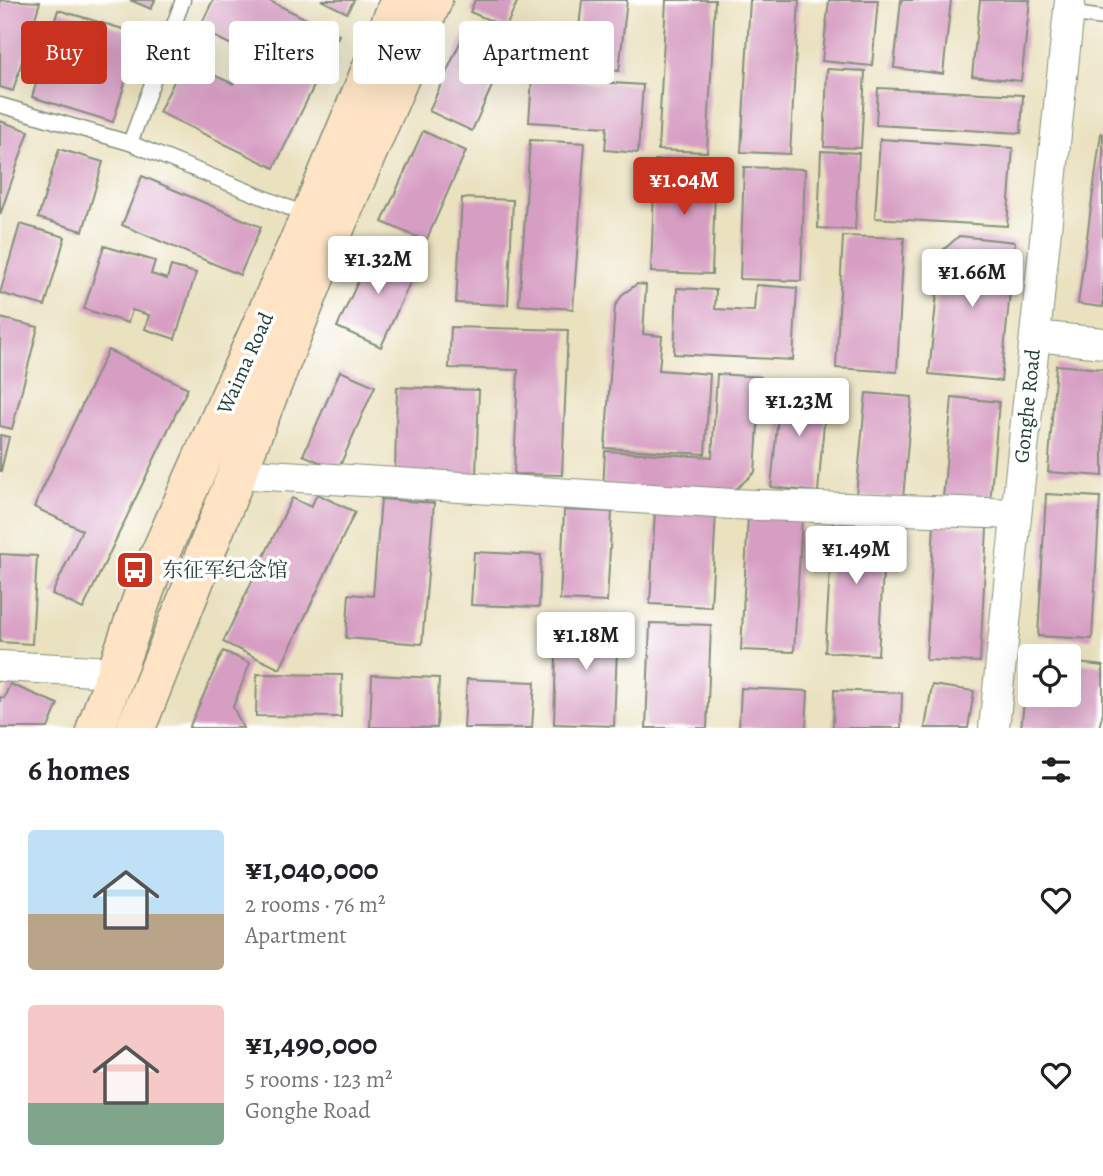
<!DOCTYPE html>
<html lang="en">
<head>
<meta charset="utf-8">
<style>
  :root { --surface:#fff; --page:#f2f2f2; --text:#202124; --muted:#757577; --accent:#c8321e }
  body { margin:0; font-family:Alegreya,"Noto Serif SC",serif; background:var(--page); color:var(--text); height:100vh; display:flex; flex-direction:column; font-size:26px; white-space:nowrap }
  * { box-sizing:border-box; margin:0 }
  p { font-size:23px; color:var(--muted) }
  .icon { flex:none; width:38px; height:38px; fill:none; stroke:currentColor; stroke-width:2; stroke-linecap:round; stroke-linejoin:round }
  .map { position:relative; height:728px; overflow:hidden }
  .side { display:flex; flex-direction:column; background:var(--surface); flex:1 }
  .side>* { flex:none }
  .banner { position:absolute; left:21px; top:21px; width:700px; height:63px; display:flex; gap:14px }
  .tools { position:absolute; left:1018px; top:644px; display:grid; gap:14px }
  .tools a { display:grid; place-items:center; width:63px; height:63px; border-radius:7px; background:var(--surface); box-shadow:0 7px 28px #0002; font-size:35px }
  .price { position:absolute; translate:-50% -60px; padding:0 16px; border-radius:7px; background:#fff; color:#222; font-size:23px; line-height:46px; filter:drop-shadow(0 2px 4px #0008) }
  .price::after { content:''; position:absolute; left:50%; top:42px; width:21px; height:16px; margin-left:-10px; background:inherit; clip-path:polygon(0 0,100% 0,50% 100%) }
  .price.current { background:var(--accent); color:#fff }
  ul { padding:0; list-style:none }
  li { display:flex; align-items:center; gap:21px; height:175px; padding:0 28px }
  li span { display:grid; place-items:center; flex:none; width:196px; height:140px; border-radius:7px; color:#555 }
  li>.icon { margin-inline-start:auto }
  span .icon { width:84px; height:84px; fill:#fffc; stroke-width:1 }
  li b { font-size:30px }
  h2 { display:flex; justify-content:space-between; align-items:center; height:84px; padding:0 28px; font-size:30px }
  .pill { padding:0 24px; border-radius:7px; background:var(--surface); box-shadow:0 7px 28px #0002; font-size:24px; line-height:63px }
  .pill.current { background:var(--accent); color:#fff }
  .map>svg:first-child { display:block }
</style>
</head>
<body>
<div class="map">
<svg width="1103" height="728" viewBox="0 0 1103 728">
  <rect width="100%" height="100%" fill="#fff"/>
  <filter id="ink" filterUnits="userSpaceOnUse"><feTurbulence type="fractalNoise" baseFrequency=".0143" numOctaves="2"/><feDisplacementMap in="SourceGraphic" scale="14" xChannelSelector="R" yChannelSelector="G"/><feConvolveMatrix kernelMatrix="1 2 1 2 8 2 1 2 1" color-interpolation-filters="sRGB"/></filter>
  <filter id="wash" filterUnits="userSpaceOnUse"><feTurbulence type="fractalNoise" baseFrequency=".00686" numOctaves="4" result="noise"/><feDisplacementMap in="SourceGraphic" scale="28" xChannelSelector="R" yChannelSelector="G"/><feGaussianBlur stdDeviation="1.57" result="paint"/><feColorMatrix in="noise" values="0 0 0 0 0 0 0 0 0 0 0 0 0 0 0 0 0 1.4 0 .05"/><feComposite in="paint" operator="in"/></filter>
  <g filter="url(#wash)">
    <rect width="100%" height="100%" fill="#eae1bf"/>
    <g id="blocks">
      <g fill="#d79ec3">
        <path d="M0,0L40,2L13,91L0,87Z"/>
        <path d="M130,0H155L151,9Z"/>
        <path d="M213,0H268L339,35L274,168L159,112L184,61L233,84L248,53L199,29Z"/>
        <path d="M321,0H354L347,13Z"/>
        <path d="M475,0H518L506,27L470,12Z"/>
        <path d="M582,0H627L619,71L575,66Z"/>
        <path d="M666,0H715L707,152L658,150Z"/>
        <path d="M750,0H799L790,154L741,152Z"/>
        <path d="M829,0H878L872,66L822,61Z"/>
        <path d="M901,0H951L943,74L894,68Z"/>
        <path d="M980,0H1030L1021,81L972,76Z"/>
        <path d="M58,10L140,34L113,122L32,97Z"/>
        <path d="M466,29L509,48L472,131L429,111Z"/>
        <path d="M827,69L865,71L861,148L824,147Z"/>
        <path d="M532,78L643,85L638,153L605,150L607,127L529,122Z"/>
        <path d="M878,88L1023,95L1021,133L876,125Z"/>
        <path d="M0,121L29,131L0,215Z"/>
        <path d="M423,131L466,151L426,241L382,222Z"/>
        <path d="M1101,133L1103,134V307L1078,304Z"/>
        <path d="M880,139L1013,148L1007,226L875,218Z"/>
        <path d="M530,140L585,143L573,309L519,305Z"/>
        <path d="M59,149L103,162L83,231L38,218Z"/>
        <path d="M821,151L859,153L855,230L818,228Z"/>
        <path d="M655,160L716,162L712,274L651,272Z"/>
        <path d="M744,167L805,169L801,281L740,279Z"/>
        <path d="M142,176L261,227L240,275L122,225Z"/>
        <path d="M462,198L513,200L508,305L456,303Z"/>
        <path d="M20,224L65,237L45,306L0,293Z"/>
        <path d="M843,236L904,238L897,372L836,368Z"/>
        <path d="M959,236L1015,242L1001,381L929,374L941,252Z"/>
        <path d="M375,245L418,265L381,347L337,327Z"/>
        <path d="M104,246L155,261L151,274L167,279L171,266L196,273L175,339L145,329L149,315L132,310L128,323L84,309Z"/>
        <path d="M637,284L646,285L643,334L662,336L659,370L710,374L705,454L605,448L615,306L623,294Z"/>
        <path d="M756,285L797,288L793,360L674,354L677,288L716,290L715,309L754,311Z"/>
        <path d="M0,318L38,327L12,429L0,426Z"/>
        <path d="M451,327L568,330L562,475L514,474L518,370L449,368Z"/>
        <path d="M108,350L188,388L83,609L52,594L82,530L34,507Z"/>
        <path d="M1056,365L1103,369V476L1048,472Z"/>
        <path d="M340,371L375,386L338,470L303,455Z"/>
        <path d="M717,374L761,377L755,472L727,497L603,490L605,451L712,457Z"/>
        <path d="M781,385L827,389L818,492L771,487Z"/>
        <path d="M397,387L479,390L476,475L395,472Z"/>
        <path d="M866,393L912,397L903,499L856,495Z"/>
        <path d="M952,397L999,402L990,504L943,499Z"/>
        <path d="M0,435L9,437L1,471H0Z"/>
        <path d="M317,494L355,512L280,669L223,642L292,498L311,507Z"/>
        <path d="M1046,494L1100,497L1092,639L1038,636Z"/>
        <path d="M381,499L434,503L422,644L346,638L349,594L373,596Z"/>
        <path d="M655,509L716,511L711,607L650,604Z"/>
        <path d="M564,510L612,512L607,602L560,600Z"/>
        <path d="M748,516L802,518L794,652L741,650Z"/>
        <path d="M833,518L886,521L878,655L825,652Z"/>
        <path d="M934,525L987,528L980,662L926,660Z"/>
        <path d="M474,552L541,555L539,607L471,605Z"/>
        <path d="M0,554L37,556L32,644L0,642Z"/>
        <path d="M557,619L618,621L614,726L554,724Z"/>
        <path d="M650,623L711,625L707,728H646Z"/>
        <path d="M223,651L250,663L233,707L243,728H189Z"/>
        <path d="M1029,660L1031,695H1069V662L1103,666V712L1099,728H1021Z"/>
        <path d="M257,674L342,675L341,717L256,716Z"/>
        <path d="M372,675L439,678L437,728L370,727Z"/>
        <path d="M467,679L535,682L532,728H464Z"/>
        <path d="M10,684L58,704L48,728H0V697L4,698Z"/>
        <path d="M932,685L974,691L968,728H925Z"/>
        <path d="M741,688L808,691L806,728H739Z"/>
        <path d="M834,690L902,693L901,728H833Z"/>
      </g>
    </g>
  </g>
  <g filter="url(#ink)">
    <use href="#blocks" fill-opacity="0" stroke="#848f7a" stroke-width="2"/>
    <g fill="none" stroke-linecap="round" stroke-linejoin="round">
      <g stroke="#848f7a" stroke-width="17">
        <g id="lane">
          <path d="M1068,13L1103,18"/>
          <path d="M0,105L130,143L309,216"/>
          <path d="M130,143L183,0"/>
        </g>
      </g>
      <g stroke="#848f7a" stroke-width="32">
        <g id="street">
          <path d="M1035,336L1103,343"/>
          <path d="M236,473L732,504L1016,514"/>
          <path d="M0,666L114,672"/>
          <path d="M994,728L1070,0"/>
        </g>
      </g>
      <g stroke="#848f7a" stroke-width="41">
        <g id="secondary">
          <path d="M96,728L150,576L310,216L400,0"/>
          <path d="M136,728L327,247L433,0"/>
        </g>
      </g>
      <use href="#lane" stroke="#fff" stroke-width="14"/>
      <use href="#street" stroke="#fff" stroke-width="30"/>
      <use href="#secondary" stroke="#fee4c5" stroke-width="38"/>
    </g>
  </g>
  <defs>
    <g id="bus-square" transform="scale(2.0125)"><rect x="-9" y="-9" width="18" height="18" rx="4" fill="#c8321e" stroke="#fff"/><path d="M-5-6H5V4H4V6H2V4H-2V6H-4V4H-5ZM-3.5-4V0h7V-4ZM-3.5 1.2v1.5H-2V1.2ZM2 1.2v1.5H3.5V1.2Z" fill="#fff"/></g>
  </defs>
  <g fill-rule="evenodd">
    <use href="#bus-square" x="135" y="570"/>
  </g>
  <g text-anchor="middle" stroke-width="7" stroke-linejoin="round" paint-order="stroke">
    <g font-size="21" fill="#1f3d34" stroke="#fff">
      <text transform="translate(245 363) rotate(-66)" y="7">Waima Road</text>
      <text transform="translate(1027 406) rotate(-84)" y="7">Gonghe Road</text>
    </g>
    <g font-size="21" fill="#1f3d34" stroke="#fff" text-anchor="start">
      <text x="162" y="577">东征军纪念馆</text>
    </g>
  </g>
</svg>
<div class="tools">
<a><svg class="icon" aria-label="locate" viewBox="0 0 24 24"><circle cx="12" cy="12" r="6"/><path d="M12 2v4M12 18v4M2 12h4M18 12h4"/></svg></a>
</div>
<b class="price current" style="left:684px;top:217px">¥1.04M</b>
<b class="price" style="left:378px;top:296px">¥1.32M</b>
<b class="price" style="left:972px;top:309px">¥1.66M</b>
<b class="price" style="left:799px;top:438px">¥1.23M</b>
<b class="price" style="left:856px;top:586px">¥1.49M</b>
<b class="price" style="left:586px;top:672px">¥1.18M</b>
<div class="banner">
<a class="pill current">Buy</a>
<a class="pill">Rent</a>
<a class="pill">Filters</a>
<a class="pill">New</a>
<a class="pill">Apartment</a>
</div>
</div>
<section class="side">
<h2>6 homes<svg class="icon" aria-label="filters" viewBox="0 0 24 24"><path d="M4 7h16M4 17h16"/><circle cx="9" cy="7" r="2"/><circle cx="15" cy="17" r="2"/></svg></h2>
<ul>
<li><span style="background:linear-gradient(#bfe0f5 60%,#b9a48a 0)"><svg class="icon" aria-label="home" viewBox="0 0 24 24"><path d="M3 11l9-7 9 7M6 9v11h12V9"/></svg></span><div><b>¥1,040,000</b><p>2 rooms · 76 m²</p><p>Apartment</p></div><svg class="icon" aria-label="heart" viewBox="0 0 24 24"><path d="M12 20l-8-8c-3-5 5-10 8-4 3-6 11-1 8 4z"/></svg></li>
<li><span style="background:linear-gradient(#f6c9c9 70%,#7fa58c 0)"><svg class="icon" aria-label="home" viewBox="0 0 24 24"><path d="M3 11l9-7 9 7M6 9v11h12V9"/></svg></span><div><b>¥1,490,000</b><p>5 rooms · 123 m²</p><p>Gonghe Road</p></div><svg class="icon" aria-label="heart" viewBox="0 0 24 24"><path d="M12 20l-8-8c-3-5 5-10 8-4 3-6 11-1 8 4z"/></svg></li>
</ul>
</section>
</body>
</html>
